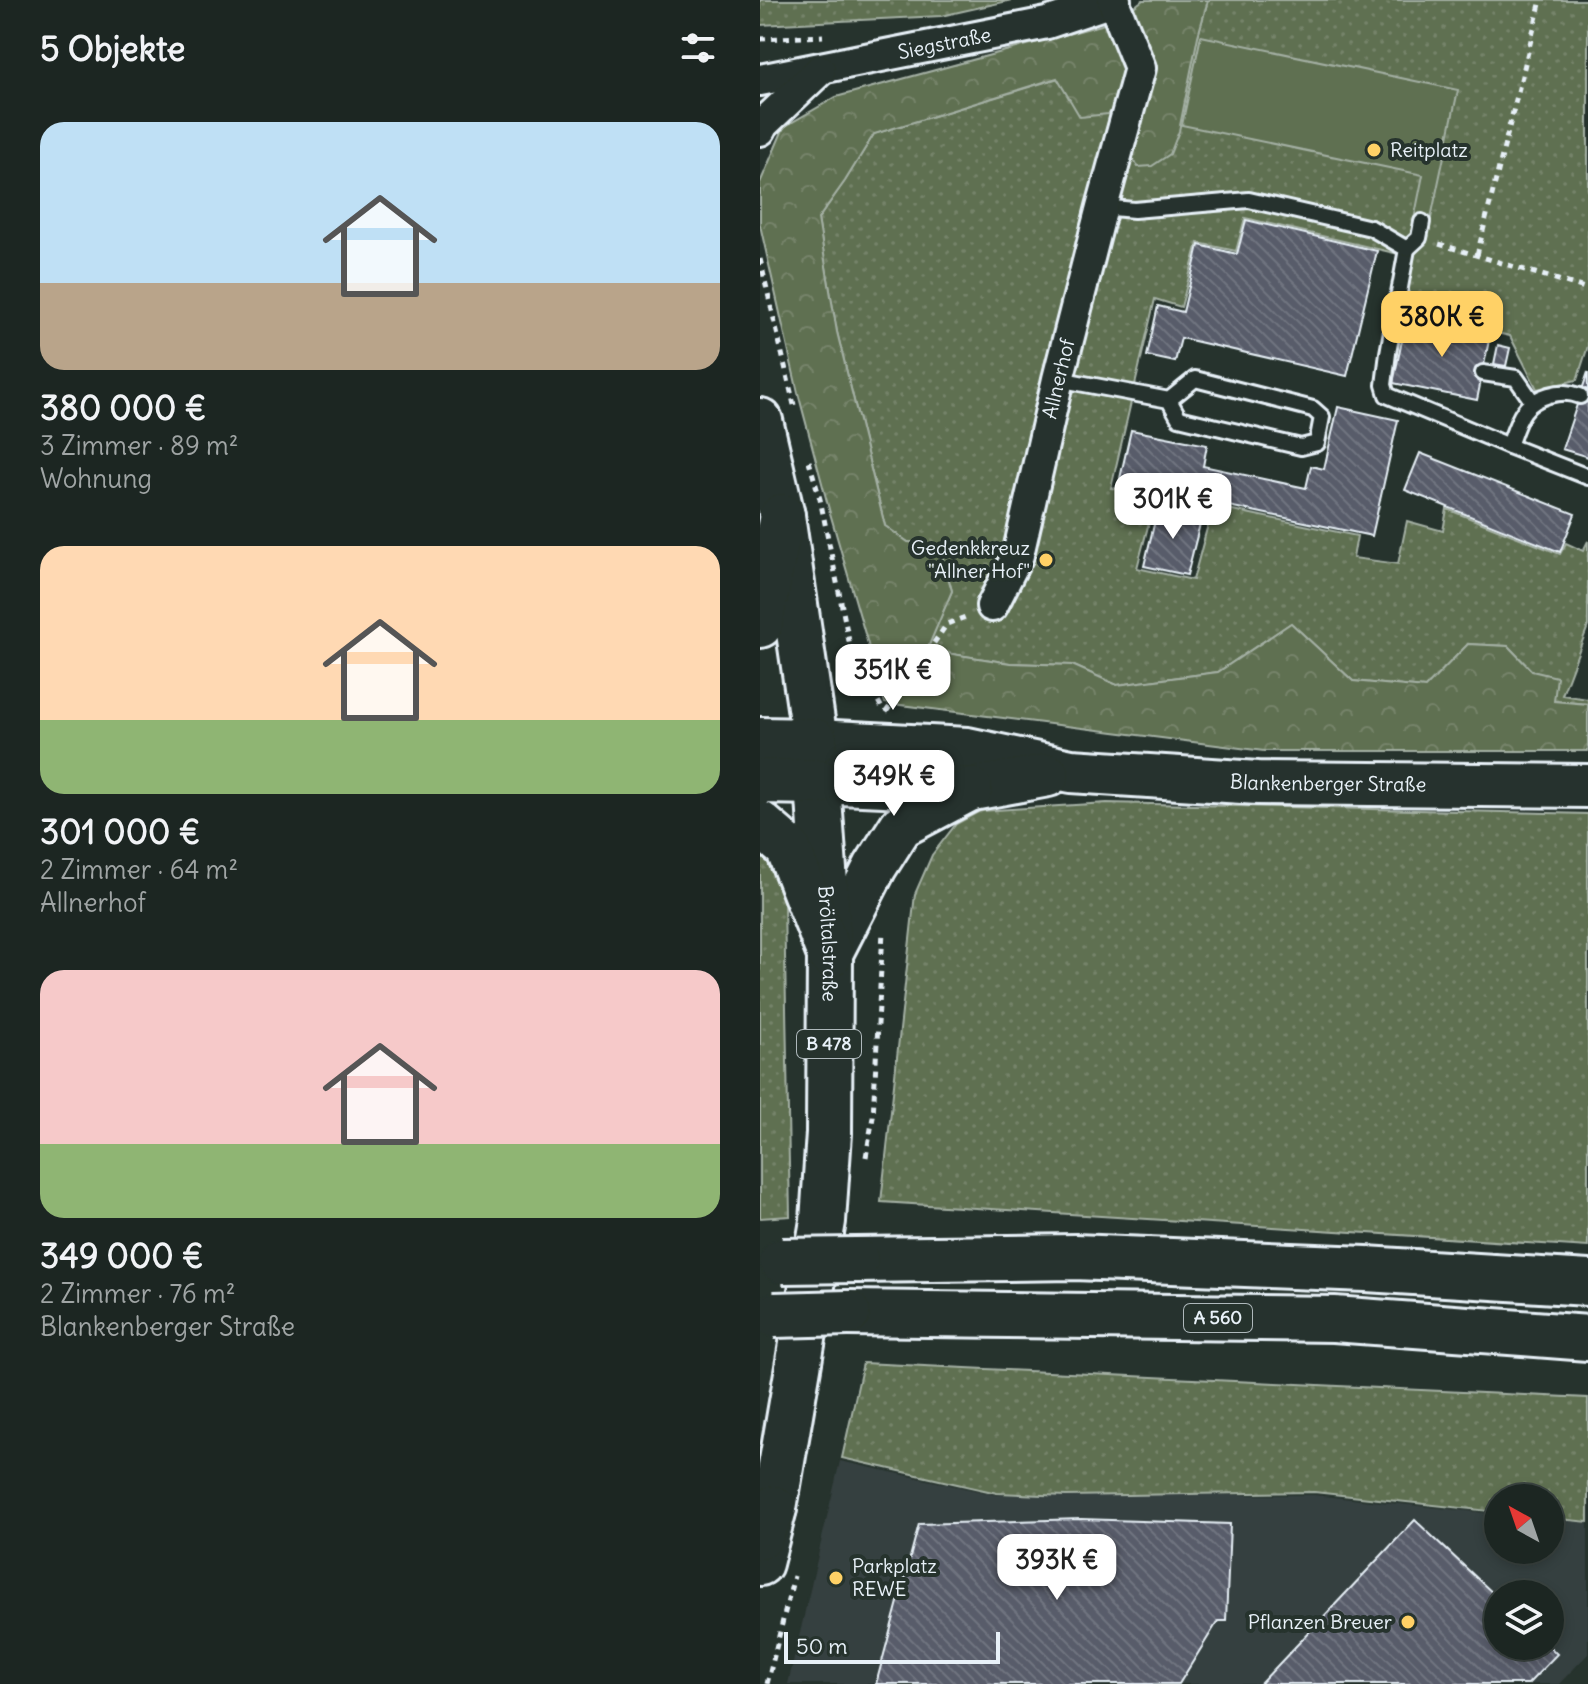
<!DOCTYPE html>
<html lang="de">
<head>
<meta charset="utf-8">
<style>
  :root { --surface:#1c2622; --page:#29322f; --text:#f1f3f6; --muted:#a0a5a5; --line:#3a4340; --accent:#ffd166 }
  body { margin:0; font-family:Delius,sans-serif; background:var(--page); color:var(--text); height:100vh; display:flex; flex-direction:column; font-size:30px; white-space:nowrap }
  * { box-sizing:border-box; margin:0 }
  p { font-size:26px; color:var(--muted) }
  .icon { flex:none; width:44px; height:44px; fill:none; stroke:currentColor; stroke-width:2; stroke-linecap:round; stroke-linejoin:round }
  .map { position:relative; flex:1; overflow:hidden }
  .side { display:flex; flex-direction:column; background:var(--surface); width:760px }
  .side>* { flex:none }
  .needle { width:52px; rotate:320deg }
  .controls { position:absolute; left:724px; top:1484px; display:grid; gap:16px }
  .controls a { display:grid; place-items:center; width:80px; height:80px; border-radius:50%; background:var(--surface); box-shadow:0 4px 12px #0003,0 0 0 2px var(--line); font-size:40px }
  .scale { position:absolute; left:24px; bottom:20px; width:216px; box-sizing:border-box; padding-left:8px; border:4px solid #e8f1f8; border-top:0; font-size:22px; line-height:28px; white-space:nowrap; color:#e8f1f8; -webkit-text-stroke:6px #26332d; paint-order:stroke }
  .price { position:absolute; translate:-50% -68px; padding:0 18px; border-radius:16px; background:#fff; color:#222; font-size:26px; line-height:52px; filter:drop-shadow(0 2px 4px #0008) }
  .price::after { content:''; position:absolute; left:50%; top:48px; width:24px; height:18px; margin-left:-12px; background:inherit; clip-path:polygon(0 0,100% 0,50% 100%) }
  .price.selected { background:var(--accent); color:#111 }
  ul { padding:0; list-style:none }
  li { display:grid; align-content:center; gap:16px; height:424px; padding:0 40px }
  li span { display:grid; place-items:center; height:248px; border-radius:24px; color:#555 }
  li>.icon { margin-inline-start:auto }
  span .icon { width:144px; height:144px; fill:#fffc; stroke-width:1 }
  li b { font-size:34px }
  h2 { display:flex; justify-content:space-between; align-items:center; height:96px; padding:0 40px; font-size:34px }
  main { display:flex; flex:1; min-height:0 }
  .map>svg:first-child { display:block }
</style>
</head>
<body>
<main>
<section class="side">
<h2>5 Objekte<svg class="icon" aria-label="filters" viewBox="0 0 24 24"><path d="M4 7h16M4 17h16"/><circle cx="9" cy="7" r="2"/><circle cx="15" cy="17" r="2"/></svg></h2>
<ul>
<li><span style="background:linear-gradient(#bfe0f5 65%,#b9a48a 0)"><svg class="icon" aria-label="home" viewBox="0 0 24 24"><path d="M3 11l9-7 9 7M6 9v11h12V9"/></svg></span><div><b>380 000 €</b><p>3 Zimmer · 89 m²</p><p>Wohnung</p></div></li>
<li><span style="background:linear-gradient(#ffd9b3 70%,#8fb573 0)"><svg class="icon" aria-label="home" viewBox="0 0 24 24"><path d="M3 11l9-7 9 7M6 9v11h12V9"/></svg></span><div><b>301 000 €</b><p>2 Zimmer · 64 m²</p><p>Allnerhof</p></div></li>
<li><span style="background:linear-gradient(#f6c9c9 70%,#8fb573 0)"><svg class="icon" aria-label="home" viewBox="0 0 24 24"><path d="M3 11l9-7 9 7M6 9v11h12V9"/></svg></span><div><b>349 000 €</b><p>2 Zimmer · 76 m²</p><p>Blankenberger Straße</p></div></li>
</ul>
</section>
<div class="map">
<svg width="828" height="1684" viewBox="0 0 828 1684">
  <defs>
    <pattern id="grass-dots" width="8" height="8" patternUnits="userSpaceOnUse" patternTransform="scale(2)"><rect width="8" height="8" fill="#5f6f51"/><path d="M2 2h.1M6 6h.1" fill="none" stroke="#76846b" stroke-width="1.8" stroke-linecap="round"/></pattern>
    <pattern id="forest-crowns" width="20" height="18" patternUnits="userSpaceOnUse" patternTransform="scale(2)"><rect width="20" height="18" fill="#5f6f51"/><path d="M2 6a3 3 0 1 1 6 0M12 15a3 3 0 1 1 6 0" fill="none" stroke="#76846b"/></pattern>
    <pattern id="building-back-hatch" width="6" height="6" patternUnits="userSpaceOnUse" patternTransform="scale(2)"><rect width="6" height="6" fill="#585c6a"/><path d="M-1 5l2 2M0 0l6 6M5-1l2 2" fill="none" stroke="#707480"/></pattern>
  </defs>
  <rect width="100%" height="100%" fill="#26332d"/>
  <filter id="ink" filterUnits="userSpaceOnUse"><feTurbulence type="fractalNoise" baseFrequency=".0125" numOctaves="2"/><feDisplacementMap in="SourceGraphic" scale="16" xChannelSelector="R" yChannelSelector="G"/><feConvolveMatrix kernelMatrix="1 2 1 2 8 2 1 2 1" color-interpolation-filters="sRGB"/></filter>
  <g filter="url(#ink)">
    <path fill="#353f3f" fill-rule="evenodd" d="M80,1461L237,1495H554L738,1514V1550H790V1519L828,1523V1654L799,1684H28ZM738,1594H790V1646H738Z"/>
    <g fill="url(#grass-dots)" stroke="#a4b0a4" stroke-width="2">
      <path d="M0,0H252L181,16L0,25Z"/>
      <path d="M448,0H828V346L817,380L777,389L750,336L631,310L643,255L485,218L476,251L438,243L421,307L395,299L351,488L397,492L377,568L433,580L453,506L597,536L593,558L638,564L647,521L683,531L687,509L800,554L806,543L823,551L828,541V626L802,695L828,699V704L794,701L772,671L748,646L708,644L665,688L593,681L531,623L458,672L357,685L312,665L250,663L166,650L192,591L179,546L148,542L125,526L77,332L58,219L85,181L114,134L438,36Z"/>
      <path d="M347,803L828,814V1247L121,1202L155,894L172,855L196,824L220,811Z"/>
      <path d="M0,849L13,863L24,904L30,1216L0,1218Z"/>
      <path d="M103,1363L828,1398V1522L790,1518V1498H738V1512L554,1492L306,1496L237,1493L82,1458Z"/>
    </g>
    <path fill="url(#forest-crowns)" stroke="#a4b0a4" stroke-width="2" d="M383,0H448L438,36L419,131L410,154L392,166L378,167L369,153L378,95L348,114L320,117L297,78L114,134L85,181L58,219L77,332L125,526L148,542L179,545L192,591L167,650L250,663L312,665L357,685L458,672L531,623L593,681L665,688L708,644L748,646L772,671L797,677L794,701L828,704V751H504L125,703L70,513L38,393L0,225V183L24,127L76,97L341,25L371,9Z"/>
    <path fill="#5f6f51" stroke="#a4b0a4" stroke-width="2" d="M441,36L698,90L670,223L654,220L663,175L422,125Z"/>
    <g fill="url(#building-back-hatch)" stroke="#e8f1f8" stroke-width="2">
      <path d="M486,220L617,251L587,376L421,338L415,362L387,356L398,306L423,312L439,245L477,254Z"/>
      <path d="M647,317L730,335L717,400L633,383Z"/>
      <path d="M738,345L750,348L746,366L734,364Z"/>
      <path d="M828,372V457L802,449Z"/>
      <path d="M578,407L638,420L612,536L359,483L371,430L447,445L443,466L546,488L551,466L564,469Z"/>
      <path d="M660,453L815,514L800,552L645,490Z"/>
      <path d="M398,508L442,516L427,575L384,566Z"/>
      <path d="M321,1519L470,1524L466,1621H458L419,1684H116L159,1524Z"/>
      <path d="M655,1520L738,1598V1646H789L797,1654L768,1684H500Z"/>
    </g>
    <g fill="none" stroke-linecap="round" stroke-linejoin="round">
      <g stroke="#e8f1f8" stroke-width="20">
        <g id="lane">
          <path d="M342,207L374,210L489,200L611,228L647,249L628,353L624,385L627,395L749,446L828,477"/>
          <path d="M647,249L659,238L662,222"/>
          <path d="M723,373L756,378L772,401"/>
          <path d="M298,379L409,400L435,379L553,409L562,417L557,443L541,447L419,418L409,400"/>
          <path d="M749,446C758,421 761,403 789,395C801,392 809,392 820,396"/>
        </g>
      </g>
      <g stroke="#e8f1f8" stroke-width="36">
        <g id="street">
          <path id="s1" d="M0,80L287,23L355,0"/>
          <path d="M0,130L3,124L60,70"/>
          <path id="s2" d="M232,606L258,555L298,379L342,207L380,68L353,1"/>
        </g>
      </g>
      <g stroke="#e8f1f8" stroke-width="48">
        <g id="secondary">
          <path id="s3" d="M55,741L207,749L311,771L498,783L828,786"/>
          <path d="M59,782L212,789L288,775"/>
          <path d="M70,955L115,867L141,826L211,789"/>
        </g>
      </g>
      <g stroke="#e8f1f8" stroke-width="50">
        <g id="primary">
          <path id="s4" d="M0,421L22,516L55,741L70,955L69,1133L63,1221L14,1508L0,1563"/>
        </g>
      </g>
      <g stroke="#e8f1f8" stroke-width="50">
        <g id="highway">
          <path d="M0,625L22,516"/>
          <path d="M0,740L55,741"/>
          <path d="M0,781L59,782"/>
          <path d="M0,824L28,848L70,955"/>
          <path d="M96,1260L315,1257L606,1269L828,1283"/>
          <path d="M88,1313L574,1319L828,1338"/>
          <path d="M0,1537L14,1508"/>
        </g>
      </g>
      <g stroke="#e8f1f8" stroke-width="5" stroke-dasharray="6 6" stroke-linecap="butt">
        <path d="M0,39L63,36"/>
        <path d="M679,244L828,289"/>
        <path d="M717,255L781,0"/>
        <path d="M0,259L34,405"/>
        <path d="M49,461L60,499L91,651L123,710"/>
        <path d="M126,712L187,624L208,616"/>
        <path d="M106,1157L113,1117L123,931"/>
        <path d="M7,1684L34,1576"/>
      </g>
      <use href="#lane" stroke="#26332d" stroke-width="14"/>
      <use href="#street" stroke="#26332d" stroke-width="30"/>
      <use href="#secondary" stroke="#26332d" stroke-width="42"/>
      <use href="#primary" stroke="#26332d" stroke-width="44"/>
      <use href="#highway" stroke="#26332d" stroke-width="44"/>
      <g stroke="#e8f1f8" stroke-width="50" stroke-linecap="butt">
        <g id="highway-bridge">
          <path d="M22,1261L96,1260"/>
          <path d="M14,1315L88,1313"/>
        </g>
      </g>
      <use href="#highway-bridge" stroke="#26332d" stroke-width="44"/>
    </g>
  </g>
  <g fill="#ffd166" stroke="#26332d" stroke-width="3">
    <circle cx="614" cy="150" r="8"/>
    <circle cx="286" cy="560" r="8"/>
    <circle cx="76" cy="1578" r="8"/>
    <circle cx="648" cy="1622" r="8"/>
  </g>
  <g text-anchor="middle" stroke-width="8" stroke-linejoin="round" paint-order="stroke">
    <g fill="#26332d" stroke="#aeb8bb" stroke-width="2">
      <rect x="37" y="1030" width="64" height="28" rx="6"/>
      <rect x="424" y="1304" width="68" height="28" rx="6"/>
    </g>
    <g font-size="18" font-weight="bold" fill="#e8f1f8">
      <text x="69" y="1050">B 478</text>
      <text x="458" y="1324">A 560</text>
    </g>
    <g font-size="20" fill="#e8f1f8" stroke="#26332d">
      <text dy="7" stroke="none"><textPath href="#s1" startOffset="188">Siegstraße</textPath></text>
      <text dy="7" stroke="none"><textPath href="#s2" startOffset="238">Allnerhof</textPath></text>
      <text dy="7" stroke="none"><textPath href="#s3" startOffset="516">Blankenberger Straße</textPath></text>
      <text dy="7" stroke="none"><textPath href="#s4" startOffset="528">Bröltalstraße</textPath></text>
    </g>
    <g font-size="20" fill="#e8f1f8" stroke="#26332d" text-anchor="start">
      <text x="630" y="157">Reitplatz</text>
      <text x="270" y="555" text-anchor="end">Gedenkkreuz<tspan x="270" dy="23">"Allner Hof"</tspan></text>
      <text x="92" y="1573">Parkplatz<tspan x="92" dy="23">REWE</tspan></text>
      <text x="632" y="1629" text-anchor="end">Pflanzen Breuer</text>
    </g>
  </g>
</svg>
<div class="controls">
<a><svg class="needle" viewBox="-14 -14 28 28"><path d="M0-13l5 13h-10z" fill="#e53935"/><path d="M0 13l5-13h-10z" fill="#a0a5a5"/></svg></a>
<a><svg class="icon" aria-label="layers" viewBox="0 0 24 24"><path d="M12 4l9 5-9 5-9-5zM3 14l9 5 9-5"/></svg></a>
</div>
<div class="scale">50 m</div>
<b class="price selected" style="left:682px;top:359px">380K €</b>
<b class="price" style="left:413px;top:541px">301K €</b>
<b class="price" style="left:133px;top:712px">351K €</b>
<b class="price" style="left:134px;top:818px">349K €</b>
<b class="price" style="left:297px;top:1602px">393K €</b>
</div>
</main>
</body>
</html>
